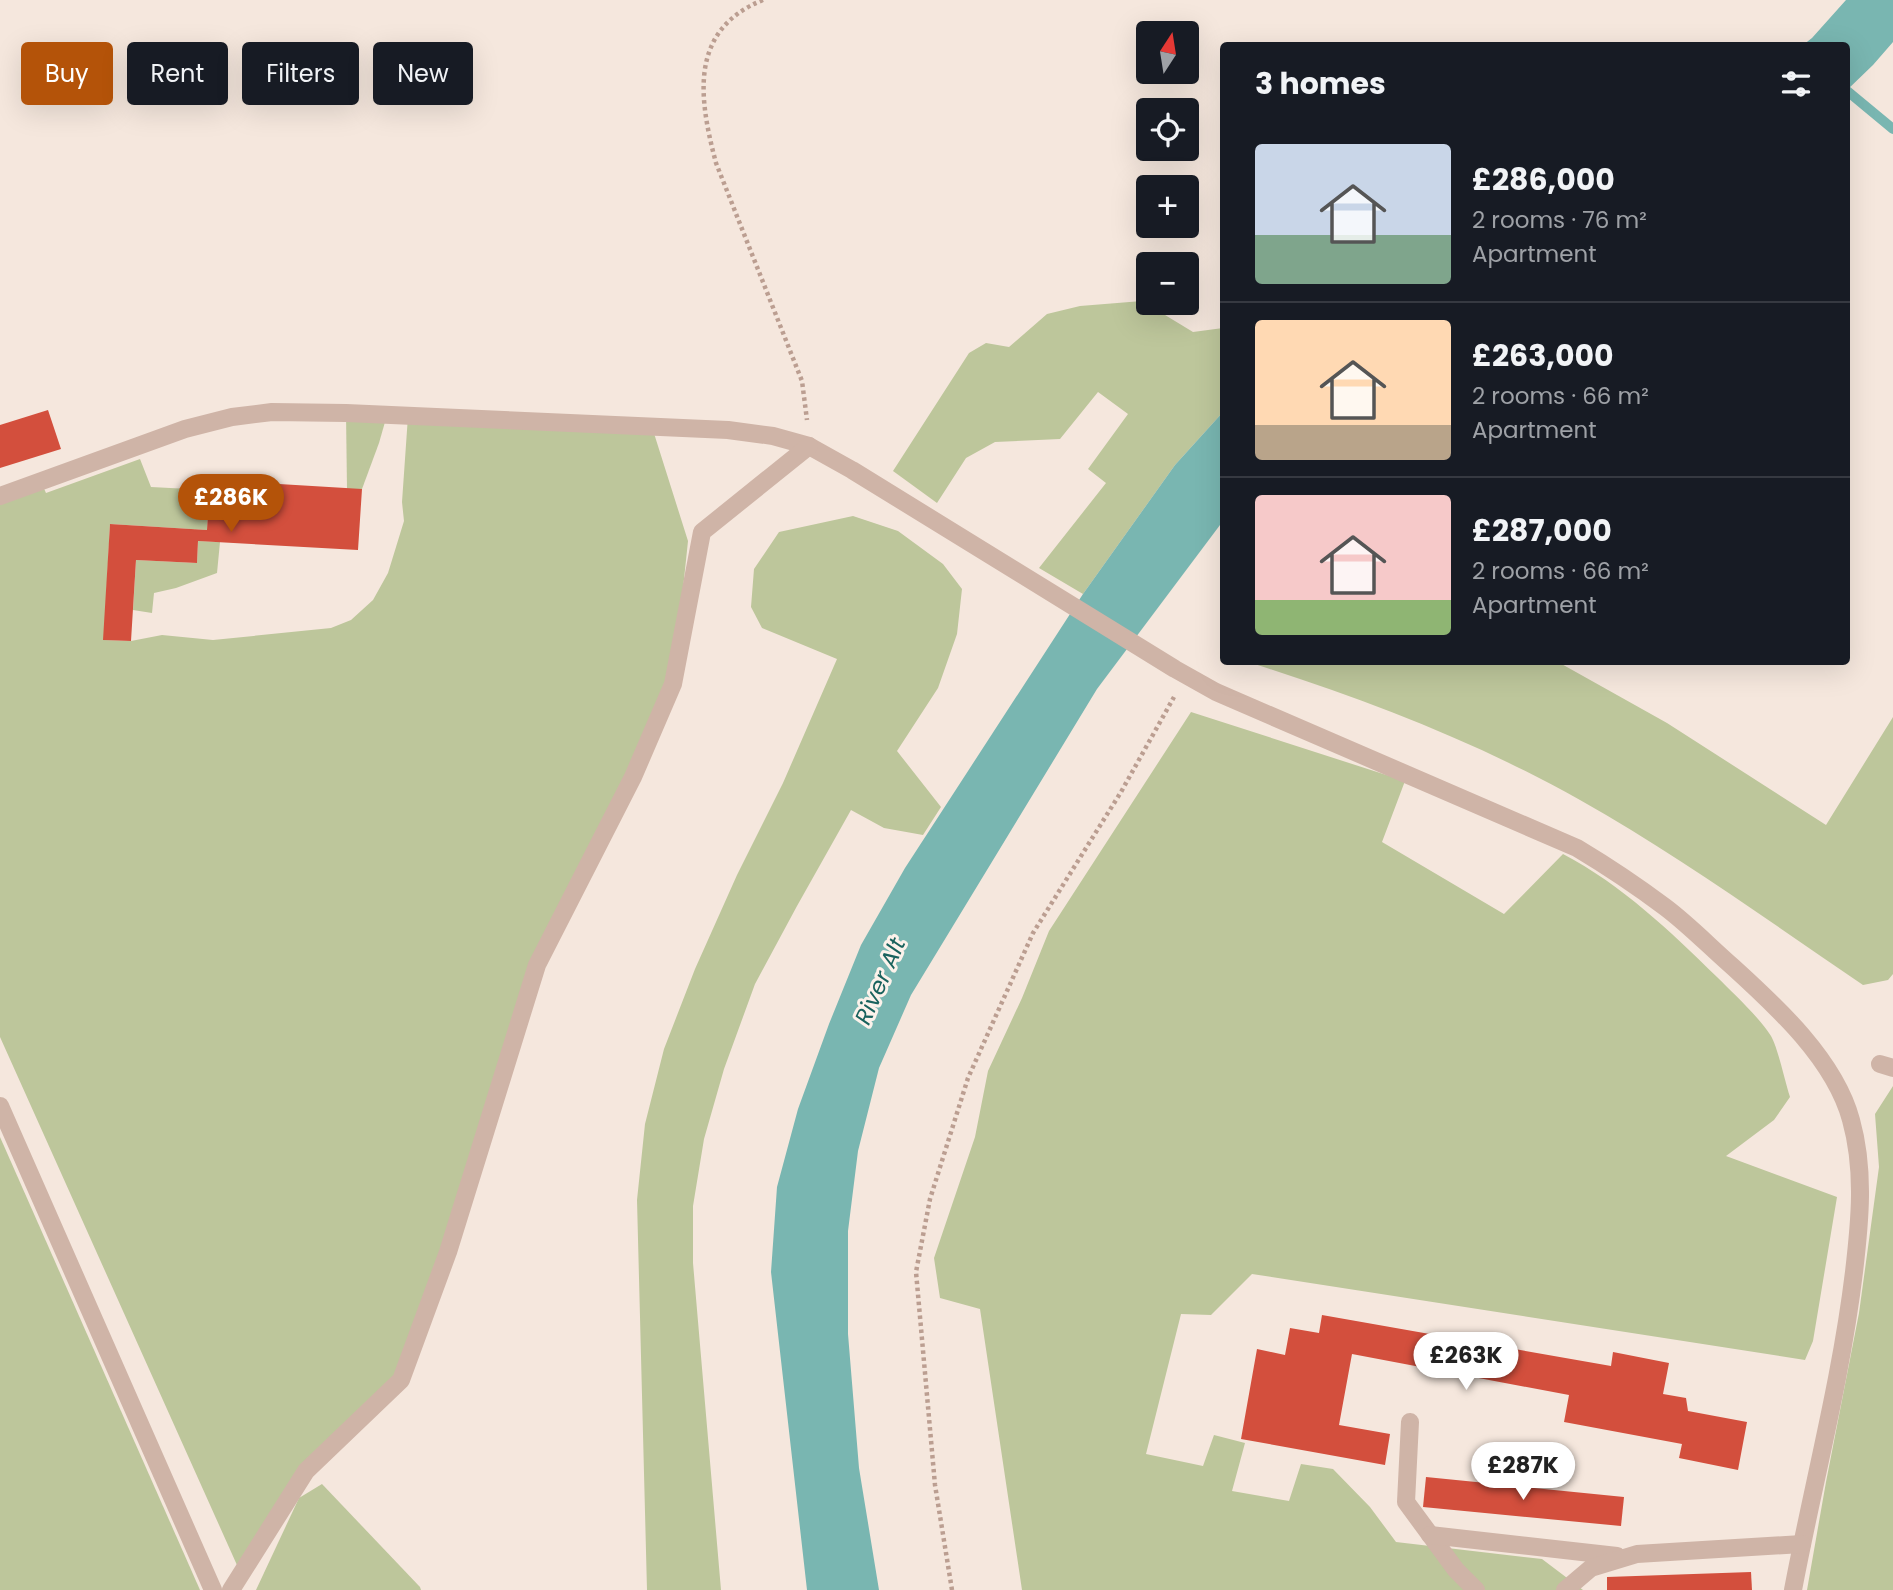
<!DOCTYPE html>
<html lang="en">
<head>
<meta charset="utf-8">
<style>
  :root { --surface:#171b24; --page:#20242c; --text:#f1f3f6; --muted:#9ea1a6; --line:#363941; --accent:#b45309 }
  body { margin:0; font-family:Poppins,sans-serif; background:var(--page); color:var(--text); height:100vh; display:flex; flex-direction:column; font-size:26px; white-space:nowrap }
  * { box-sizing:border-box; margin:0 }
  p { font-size:23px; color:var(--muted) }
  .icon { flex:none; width:38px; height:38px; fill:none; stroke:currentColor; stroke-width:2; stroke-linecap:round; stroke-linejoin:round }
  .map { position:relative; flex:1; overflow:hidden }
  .details { position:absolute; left:1220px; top:42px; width:630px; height:623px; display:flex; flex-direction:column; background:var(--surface); border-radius:7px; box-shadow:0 7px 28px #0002 }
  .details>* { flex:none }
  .hud { position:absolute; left:21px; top:42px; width:665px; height:63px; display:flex; gap:14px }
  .needle { width:46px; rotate:12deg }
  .buttons { position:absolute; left:1136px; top:21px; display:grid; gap:14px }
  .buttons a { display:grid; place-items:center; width:63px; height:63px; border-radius:7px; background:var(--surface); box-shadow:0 7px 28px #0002; font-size:35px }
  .price { position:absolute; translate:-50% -60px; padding:0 16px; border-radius:24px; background:#fff; color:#222; font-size:23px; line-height:46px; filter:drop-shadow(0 2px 4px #0008) }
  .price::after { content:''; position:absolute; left:50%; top:42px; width:21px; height:16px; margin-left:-10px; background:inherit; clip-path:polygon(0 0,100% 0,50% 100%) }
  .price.current { background:var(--accent); color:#fff }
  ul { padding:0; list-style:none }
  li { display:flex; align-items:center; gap:21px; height:175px; padding:0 35px }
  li+li { border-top:2px solid var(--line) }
  li span { display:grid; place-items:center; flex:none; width:196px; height:140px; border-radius:7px; color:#555 }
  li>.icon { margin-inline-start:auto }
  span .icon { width:84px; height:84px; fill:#fffc; stroke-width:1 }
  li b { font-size:30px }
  h2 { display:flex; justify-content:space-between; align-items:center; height:84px; padding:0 35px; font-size:30px }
  .pill { padding:0 24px; border-radius:7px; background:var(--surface); box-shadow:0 7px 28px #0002; font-size:24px; line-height:63px }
  .pill.current { background:var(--accent); color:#fff }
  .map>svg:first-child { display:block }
</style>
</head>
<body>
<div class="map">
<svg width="1893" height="1590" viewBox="0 0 1893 1590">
  <rect width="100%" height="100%" fill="#f5e7dd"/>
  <g fill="#bdc69b">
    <path d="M1142,301L1193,332L1223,328V412L1175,465L1083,594L1039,568L1106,483L1088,469L1128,414L1098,392L1060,439L995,442L966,458L937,503L893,471L969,353L986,343L1009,347L1047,314L1080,306Z"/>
    <path d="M346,413L387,415L379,443L362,489H347Z"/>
    <path d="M408,416L652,427L688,541L673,684L537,965L401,1380L306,1471L241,1574L0,1037V501L41,482L46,493L140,459L151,487L209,490L207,530L110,524L104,640L131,641L162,635L213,640L331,628L351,620L373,600L388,573L404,521L402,502Z"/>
    <path d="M853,516L898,531L943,564L962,589L957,634L938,688L897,751L941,807L923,835L884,828L851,810L797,906L755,984L724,1069L704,1139L693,1206V1263L721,1590H647L637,1200L645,1124L664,1049L695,969L737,875L783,783L837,659L762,628L751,607L754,569L779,532Z"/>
    <path d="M198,541L220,542L217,573L176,588L154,593L152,613L133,610L136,560L197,563Z"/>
    <path d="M1248,662H1558L1667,723L1826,825L1893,717V974L1888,980L1863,985C1770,922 1678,855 1580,800C1475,741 1362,698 1248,662Z"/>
    <path d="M1191,712L1405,781L1382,842L1504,914L1563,854C1622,885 1670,931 1717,977C1734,994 1758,1016 1771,1036C1778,1048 1785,1082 1790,1097L1774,1120L1726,1156L1837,1197L1813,1341L1805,1360L1252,1274L1211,1315L1181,1314L1146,1454L1203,1466L1214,1435L1245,1443L1232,1491L1289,1501L1301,1464L1333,1469L1370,1507L1396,1542L1542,1559L1583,1590H1022L980,1309L940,1298L934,1258L975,1137L988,1071L1022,998L1049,931Z"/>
    <path d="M1893,1086V1590H1807L1826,1482L1859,1313L1879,1167L1875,1114Z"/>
    <path d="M0,1137L200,1590H0Z"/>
    <path d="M322,1484L420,1587L421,1590H256L299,1498Z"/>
  </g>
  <g fill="#79b6b1">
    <path d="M1846,0H1893V42L1873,65L1846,91V46L1803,45L1812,38Z"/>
    <path d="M1223,412V521L1097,689L911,995L879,1068L858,1151L848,1231V1334L859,1468L879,1590H807L771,1272L777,1187L798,1109L829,1024L861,945L905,868L1083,594L1175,465Z"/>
  </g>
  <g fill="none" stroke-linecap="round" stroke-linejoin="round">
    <path stroke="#79b6b1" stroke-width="10" d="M1846,90L1893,129"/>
  </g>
  <g fill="#d34f3d">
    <path d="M48,410L61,449L0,468V425Z"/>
    <path d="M210,480L362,489L358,550L198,541L197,563L136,560L131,641L103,640L110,524L207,530Z"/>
    <path d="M1322,1315L1611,1366L1613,1352L1669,1363L1663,1394L1686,1398L1688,1411L1747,1422L1738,1470L1679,1458L1682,1444L1564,1422L1569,1395L1352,1354L1339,1425L1390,1434L1385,1465L1241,1439L1257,1349L1285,1355L1290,1328L1319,1333Z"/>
    <path d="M1426,1477L1624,1497L1621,1526L1423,1507Z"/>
    <path d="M1751,1572L1752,1590H1607V1577Z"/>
  </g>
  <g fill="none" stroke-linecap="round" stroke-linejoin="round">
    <g stroke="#bb9e91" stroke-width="4.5" stroke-dasharray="3.5 3.5" stroke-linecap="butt">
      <path d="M763,0C688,30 699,99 716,163L802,381L807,420"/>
      <path d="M952,1590L935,1485L916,1272L930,1199L968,1078L1033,933L1121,792L1174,697"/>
    </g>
    <g stroke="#cfb4a7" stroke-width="18">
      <path d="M0,496L185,429L232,417L272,412L346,413L728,430L773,436L809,446L852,470L1175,669L1216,692L1577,848C1607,866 1637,886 1665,907C1689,925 1710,947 1733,967C1777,1007 1835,1060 1851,1120C1865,1170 1860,1221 1854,1272C1841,1380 1813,1484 1793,1590"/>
      <path d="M1880,1064L1893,1068"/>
      <path d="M0,1106L213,1590"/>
      <path d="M1410,1422L1406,1502L1456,1570L1476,1590"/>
      <path d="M1430,1535L1617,1556"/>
      <path d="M231,1590L306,1471L401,1380L448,1252L537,965L633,777L673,684L702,532L809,446"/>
      <path d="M1565,1590L1591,1568L1637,1554L1802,1544"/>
    </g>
  </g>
  <g text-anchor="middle" stroke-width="6" stroke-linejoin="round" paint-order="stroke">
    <g font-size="23" font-style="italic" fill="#19625d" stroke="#fcf2eb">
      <text transform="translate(880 981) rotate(-66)" y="8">River Alt</text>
    </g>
  </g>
</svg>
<div class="buttons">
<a><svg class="needle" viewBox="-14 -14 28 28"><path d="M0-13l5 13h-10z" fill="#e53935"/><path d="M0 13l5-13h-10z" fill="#9ea1a6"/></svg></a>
<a><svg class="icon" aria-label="locate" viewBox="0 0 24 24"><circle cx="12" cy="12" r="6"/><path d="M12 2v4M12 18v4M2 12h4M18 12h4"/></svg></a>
<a>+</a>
<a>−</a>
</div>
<b class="price current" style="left:231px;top:534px">£286K</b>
<b class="price" style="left:1466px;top:1392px">£263K</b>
<b class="price" style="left:1523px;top:1502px">£287K</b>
<div class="hud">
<a class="pill current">Buy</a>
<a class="pill">Rent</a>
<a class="pill">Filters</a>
<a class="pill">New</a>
</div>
<section class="details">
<h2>3 homes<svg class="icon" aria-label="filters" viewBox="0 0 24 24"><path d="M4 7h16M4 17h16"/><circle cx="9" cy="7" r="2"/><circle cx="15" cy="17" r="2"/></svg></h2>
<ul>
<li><span style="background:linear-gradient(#c9d6e8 65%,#7fa58c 0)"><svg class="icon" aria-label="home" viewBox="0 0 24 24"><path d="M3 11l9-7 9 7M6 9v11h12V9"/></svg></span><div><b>£286,000</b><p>2 rooms · 76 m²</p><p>Apartment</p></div></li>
<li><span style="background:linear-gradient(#ffd9b3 75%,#b9a48a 0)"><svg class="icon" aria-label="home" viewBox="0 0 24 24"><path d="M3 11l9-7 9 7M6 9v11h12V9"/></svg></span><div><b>£263,000</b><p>2 rooms · 66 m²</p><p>Apartment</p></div></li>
<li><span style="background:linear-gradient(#f6c9c9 75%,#8fb573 0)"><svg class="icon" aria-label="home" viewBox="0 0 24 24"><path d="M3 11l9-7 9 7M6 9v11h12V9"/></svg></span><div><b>£287,000</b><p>2 rooms · 66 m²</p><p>Apartment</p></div></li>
</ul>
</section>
</div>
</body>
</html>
